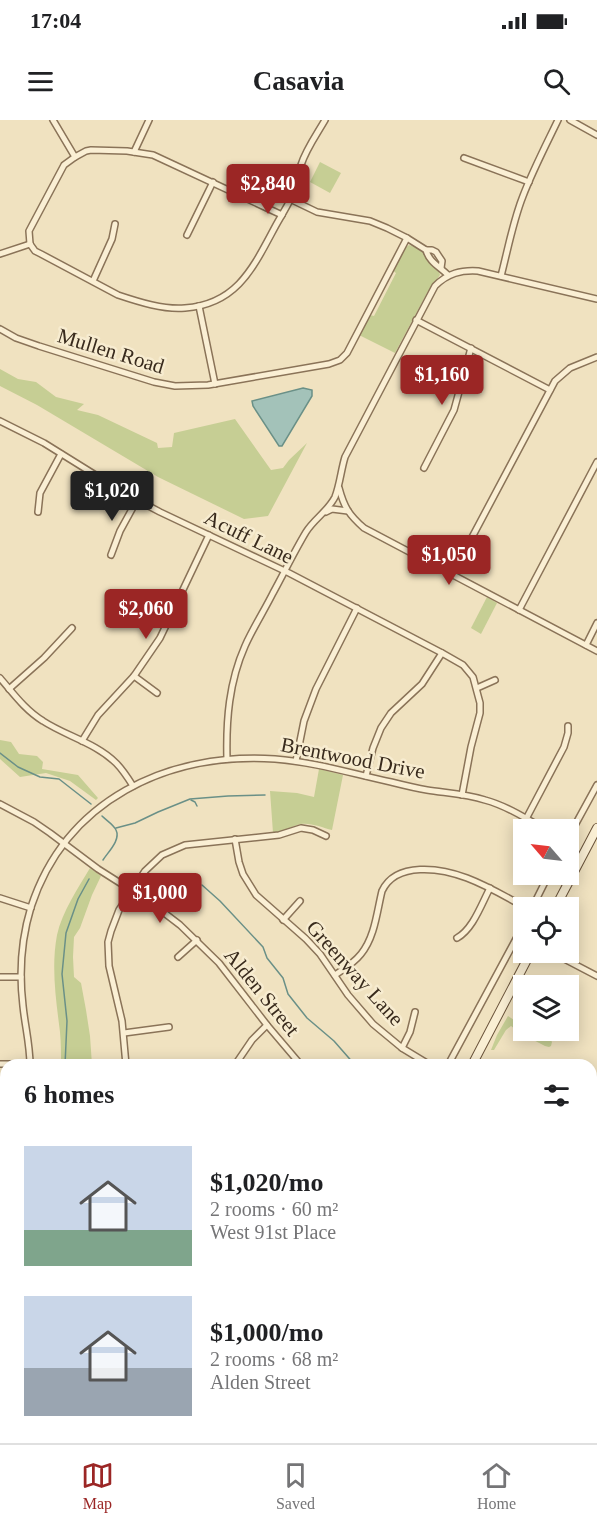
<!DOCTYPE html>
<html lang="en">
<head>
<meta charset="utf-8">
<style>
  :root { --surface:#fff; --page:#f2f2f2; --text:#202124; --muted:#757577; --line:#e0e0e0; --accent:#9b2625 }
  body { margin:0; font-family:"Times New Roman",serif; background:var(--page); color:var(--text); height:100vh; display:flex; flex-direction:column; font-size:22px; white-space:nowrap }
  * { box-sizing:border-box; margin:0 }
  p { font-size:20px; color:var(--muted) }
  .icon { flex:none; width:33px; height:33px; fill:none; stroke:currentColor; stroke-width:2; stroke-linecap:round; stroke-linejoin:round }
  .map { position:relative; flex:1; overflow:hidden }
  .sheet { position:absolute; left:0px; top:939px; width:597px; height:384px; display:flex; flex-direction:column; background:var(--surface); border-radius:18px 18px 0 0; box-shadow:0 3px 15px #0003 }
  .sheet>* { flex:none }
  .needle { width:39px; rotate:298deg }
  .buttons { position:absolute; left:513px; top:699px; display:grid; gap:12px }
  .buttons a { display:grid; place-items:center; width:66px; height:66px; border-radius:0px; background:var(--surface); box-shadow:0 3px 15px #0003; font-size:30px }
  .price { position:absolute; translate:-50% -51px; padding:0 14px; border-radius:6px; background:var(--accent); color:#fff; font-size:20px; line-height:39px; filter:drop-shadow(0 2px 3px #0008) }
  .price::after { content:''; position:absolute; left:50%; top:36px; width:18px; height:14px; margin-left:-9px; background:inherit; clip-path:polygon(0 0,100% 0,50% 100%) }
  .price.selected { background:#222; color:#fff }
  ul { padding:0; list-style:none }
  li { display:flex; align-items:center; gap:18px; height:150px; padding:0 24px }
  li span { display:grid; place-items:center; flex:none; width:168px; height:120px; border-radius:0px; color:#555 }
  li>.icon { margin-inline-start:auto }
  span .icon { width:72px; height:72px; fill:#fffc; stroke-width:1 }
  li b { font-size:26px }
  h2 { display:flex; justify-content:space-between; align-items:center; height:72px; padding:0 24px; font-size:26px }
  .status { display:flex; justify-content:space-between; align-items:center; height:42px; padding:0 30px; background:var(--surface); direction:ltr }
  .status svg { height:16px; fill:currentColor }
  header { display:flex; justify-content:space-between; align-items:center; height:78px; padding:0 24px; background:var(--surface); font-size:27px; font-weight:600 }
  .tab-bar { display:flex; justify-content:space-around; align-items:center; height:84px; border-top:2px solid var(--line); background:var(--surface); font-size:16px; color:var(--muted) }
  .tab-bar a { display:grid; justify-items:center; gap:3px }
  .tab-bar .selected { color:var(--accent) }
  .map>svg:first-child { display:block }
</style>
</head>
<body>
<div class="status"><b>17:04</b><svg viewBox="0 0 49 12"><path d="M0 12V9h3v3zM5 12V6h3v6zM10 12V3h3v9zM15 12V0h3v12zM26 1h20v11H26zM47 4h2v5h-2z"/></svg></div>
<header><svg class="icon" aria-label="menu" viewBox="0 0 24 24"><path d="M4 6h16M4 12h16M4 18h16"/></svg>Casavia<svg class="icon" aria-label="search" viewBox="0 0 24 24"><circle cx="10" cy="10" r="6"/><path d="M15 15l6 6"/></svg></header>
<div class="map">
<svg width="597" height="1323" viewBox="0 0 597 1323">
  <rect width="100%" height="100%" fill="#f0e2c0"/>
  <g fill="#c6ce94">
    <path d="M320,42L341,53L330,73L310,62Z"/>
    <path d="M409,125C422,128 431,142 439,152L440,155L428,171L395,233L359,215L370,195L374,196L396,153L392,150L405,128Z"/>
    <path d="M0,249L18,259L36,262L56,277L84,284L77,290L98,295L157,323L158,328L172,327L174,313L235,299L271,350L283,348L289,340L307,323L268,396L244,399L158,357L37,285L0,266Z"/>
    <path d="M487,477L497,483L481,514L471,508Z"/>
    <path d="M0,620L11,622L19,634L37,636L43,642L42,649L78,655L98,678L96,680L70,661L46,653L20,657L0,639Z"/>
    <path d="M319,649L343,655L332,710C321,707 307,701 297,705C287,708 284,712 273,713L270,671L297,673L314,677Z"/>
    <path d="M90,748L101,756L92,775L80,808L74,817L73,837L74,857L81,863L86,890L90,916L92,945H61C61,934 61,923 60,912C56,880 51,847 57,815C62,792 78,768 90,748Z"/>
    <path d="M508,896L523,906L524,910C532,910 539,912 547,914L552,922L551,926L549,927L545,926L520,913L511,906L506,910L494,930H491L497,915Z"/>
  </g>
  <path fill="#a3c2b9" stroke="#6a9087" stroke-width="1.5" d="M303,268L312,270V276L282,326H279L253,286L252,281Z"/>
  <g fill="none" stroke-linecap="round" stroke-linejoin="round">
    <g stroke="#6a9087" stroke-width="1.5">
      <path d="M0,633L18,647L40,657L59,659L91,684"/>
      <path d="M191,680L195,682L197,686"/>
      <path d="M102,696C106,700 114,705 116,710C121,720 108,732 103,740"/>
      <path d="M116,708L135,703L158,692L190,679L228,676L265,675"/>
      <path d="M202,765L220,781L263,827L267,838L283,858L288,874L307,898L334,921L355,945"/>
      <path d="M65,945L67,901L62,854L66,813L78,779L89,759"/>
    </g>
    <g stroke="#8a7358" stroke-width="8">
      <g id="minor">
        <path d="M53,0L75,37"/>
        <path d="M570,0L597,15"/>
        <path d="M134,32L149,0"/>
        <path d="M464,38L529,62"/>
        <path d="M290,79L317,92L370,101L387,108L407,118L426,130H432L436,132L442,141L441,148"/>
        <path d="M187,115L213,62"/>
        <path d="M30,124L35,131L41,134L118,175C139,182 164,190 185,188C237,184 253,148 275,107C282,94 291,81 296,67C299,60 299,52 301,45C306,29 317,14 325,0"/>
        <path d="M30,124L29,111L64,45L75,37L86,31L91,30L127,31L153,35L282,95"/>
        <path d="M426,130C429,142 440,147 448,155"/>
        <path d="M0,134L30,124"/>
        <path d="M501,156C508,129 513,101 523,76C533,50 546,25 558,0"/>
        <path d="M93,161L112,119L115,104"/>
        <path d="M199,186L215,264"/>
        <path d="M416,200L550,270"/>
        <path d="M0,209L16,218L39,226L154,262L175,266L208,265L329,244L340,240L347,233L407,118"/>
        <path d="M0,301L44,323L126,374L160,392L289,453L442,533L463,545L473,557L480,583V593L471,627L462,675"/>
        <path d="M424,348L454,290L471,228"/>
        <path d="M339,368C344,387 349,395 364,408L597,531"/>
        <path d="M38,392L40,373L61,334"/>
        <path d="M326,392L332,389L348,391"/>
        <path d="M111,435L120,411L137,380"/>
        <path d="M452,455L555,261L570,248L597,237"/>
        <path d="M519,490L597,342"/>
        <path d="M586,525L597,503"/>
        <path d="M134,556L157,573"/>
        <path d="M0,558C13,573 25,590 43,601C66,616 96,623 116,643C123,650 128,658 133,666"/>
        <path d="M477,568L495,560"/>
        <path d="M9,569L44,538L72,508"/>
        <path d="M82,621L98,595L134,556L160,518L209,415"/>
        <path d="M227,639C226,600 229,562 245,526C253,508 264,491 273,473C284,453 294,432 306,412C314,399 328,391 335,377C340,364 341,350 345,337L435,166C448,153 461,150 478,151L597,179"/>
        <path d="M296,641L304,601L316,569L357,488"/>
        <path d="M366,656L373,628L381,608L391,593L422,564L442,533"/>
        <path d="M0,684L34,702L50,713L98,749L150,782L180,805L219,843L267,905L301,945"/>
        <path d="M526,699L564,627L568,613V606"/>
        <path d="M568,718L597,665"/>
        <path d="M235,719L239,742L243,754L256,775L306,819L320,834L348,875L373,904L402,928L430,945"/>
        <path d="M0,778L31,788"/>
        <path d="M532,788L549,754"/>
        <path d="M283,800L300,781"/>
        <path d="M457,818C473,809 481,785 490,768"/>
        <path d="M551,832L597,856"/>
        <path d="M178,837L197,820"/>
        <path d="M335,855C344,849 354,843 361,834C375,817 377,791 382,771C396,741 441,748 467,758C488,766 507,777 526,788"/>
        <path d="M0,857H21"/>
        <path d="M124,913L169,907"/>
        <path d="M402,928L410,912L415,892"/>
        <path d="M0,944H30"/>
        <path d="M30,945C30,925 25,906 23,886C19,853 21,820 31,787C66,680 167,632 275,639C315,642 353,654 391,662C403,665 415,668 427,670C446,673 466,674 485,680C507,686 527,699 546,710"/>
        <path d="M126,945L122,901L109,846L108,822L111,811L119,790L145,751L162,735L185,725L279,715L301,708L313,710L326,716"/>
        <path d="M235,945L252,920L267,905"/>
        <path d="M448,945L524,804"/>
        <path d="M0,1138L6,1143"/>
        <path d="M0,1161L6,1152"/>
        <path d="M2,1323L6,1315"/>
        <path d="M92,1323L95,1317"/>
      </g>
    </g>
    <g stroke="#8a7358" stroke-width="9">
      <path id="tertiary" d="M591,1084L597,1087"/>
    </g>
    <g stroke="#6b543b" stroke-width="10">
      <g id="secondary">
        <path d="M555,788L597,708"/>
        <path d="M472,945L531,832"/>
        <path d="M0,1010L6,1013"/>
        <path d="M576,1317L588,1323"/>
        <path d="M246,1323L250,1317"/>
        <path d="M257,1323L260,1317"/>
      </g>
    </g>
    <use href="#minor" stroke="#faefd4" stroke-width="5"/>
    <use href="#tertiary" stroke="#faefd4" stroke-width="7"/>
    <use href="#secondary" stroke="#faefd4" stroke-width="8"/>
  </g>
  <g text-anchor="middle" stroke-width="5" stroke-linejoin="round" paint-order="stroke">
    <g font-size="21" fill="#392b1d" stroke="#f7ecd0">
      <text transform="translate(111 231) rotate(17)" y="7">Mullen Road</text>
      <text transform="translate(249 417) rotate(26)" y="7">Acuff Lane</text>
      <text transform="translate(353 638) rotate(11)" y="7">Brentwood Drive</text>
      <text transform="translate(355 853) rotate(48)" y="7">Greenway Lane</text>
      <text transform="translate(262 872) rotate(51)" y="7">Alden Street</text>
    </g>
  </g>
</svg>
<div class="buttons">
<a><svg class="needle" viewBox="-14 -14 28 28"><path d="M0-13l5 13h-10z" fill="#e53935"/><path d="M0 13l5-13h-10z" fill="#757577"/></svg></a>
<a><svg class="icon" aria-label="locate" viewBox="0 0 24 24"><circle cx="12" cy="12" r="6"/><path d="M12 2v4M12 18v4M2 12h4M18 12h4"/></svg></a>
<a><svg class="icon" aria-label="layers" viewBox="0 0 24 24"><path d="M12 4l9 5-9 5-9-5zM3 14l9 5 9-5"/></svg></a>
</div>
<b class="price" style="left:268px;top:95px">$2,840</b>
<b class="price" style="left:442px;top:286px">$1,160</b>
<b class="price selected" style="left:112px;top:402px">$1,020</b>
<b class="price" style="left:449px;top:466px">$1,050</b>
<b class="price" style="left:146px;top:520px">$2,060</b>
<b class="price" style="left:160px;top:804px">$1,000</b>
<section class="sheet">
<h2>6 homes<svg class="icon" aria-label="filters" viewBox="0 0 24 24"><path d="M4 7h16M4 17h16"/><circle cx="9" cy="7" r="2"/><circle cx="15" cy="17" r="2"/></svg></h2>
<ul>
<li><span style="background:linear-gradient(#c9d6e8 70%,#7fa58c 0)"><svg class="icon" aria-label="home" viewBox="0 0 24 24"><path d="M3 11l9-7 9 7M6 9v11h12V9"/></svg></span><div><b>$1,020/mo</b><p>2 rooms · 60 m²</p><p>West 91st Place</p></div></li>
<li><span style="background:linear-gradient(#c9d6e8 60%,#9aa5b1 0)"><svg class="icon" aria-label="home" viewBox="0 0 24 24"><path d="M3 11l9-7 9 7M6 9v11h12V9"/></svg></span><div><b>$1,000/mo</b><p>2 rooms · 68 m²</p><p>Alden Street</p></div></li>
</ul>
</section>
</div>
<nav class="tab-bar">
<a class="selected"><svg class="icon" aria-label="map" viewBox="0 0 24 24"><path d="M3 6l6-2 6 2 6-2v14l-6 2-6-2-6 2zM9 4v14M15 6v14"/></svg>Map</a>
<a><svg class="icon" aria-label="saved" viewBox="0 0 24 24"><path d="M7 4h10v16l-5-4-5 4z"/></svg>Saved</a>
<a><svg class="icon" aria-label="home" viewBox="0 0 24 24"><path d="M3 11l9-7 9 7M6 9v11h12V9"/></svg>Home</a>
</nav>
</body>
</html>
